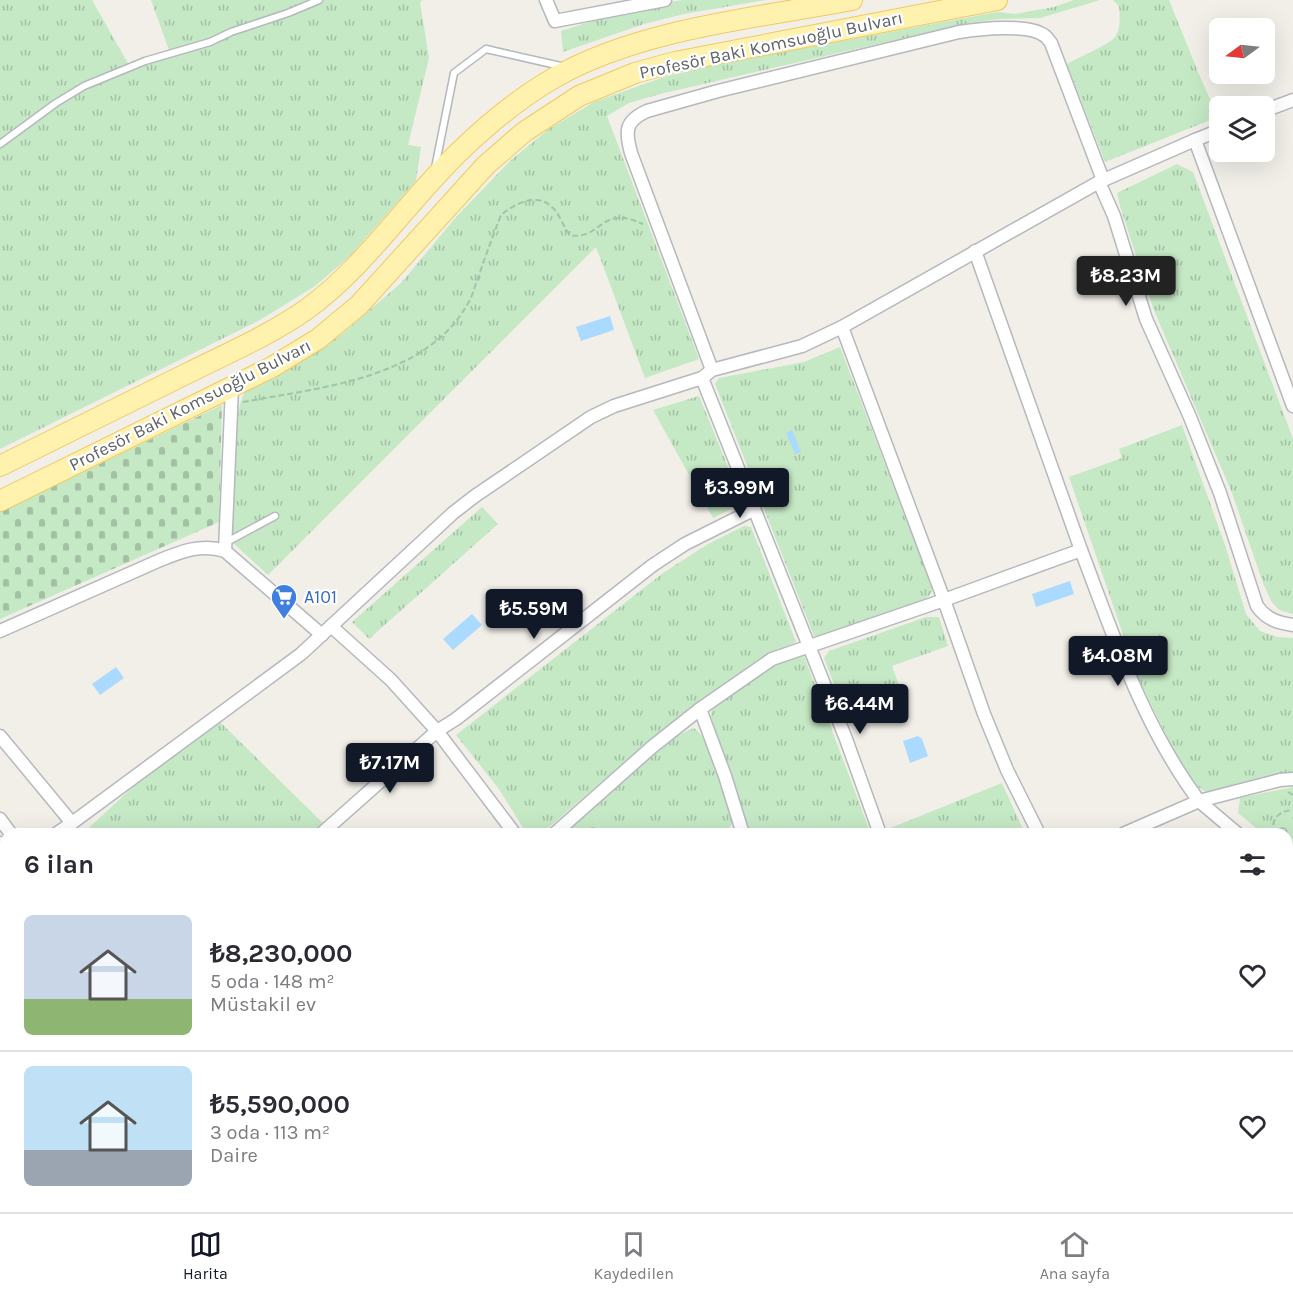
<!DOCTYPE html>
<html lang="tr">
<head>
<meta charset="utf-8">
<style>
  :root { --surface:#fff; --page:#f2f2f3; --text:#2b2b33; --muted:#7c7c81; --line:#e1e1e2; --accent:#111827 }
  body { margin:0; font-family:Karla,sans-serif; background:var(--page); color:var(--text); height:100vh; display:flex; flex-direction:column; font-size:22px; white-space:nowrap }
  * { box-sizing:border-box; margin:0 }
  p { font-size:20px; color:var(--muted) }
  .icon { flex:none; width:33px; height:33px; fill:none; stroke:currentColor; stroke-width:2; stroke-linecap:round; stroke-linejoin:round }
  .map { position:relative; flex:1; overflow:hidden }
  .side { position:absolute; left:0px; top:828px; width:1293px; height:384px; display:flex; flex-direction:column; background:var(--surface); border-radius:18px 18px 0 0; box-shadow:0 6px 24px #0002 }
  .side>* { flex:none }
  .needle { width:39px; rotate:255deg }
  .buttons { position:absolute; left:1209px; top:18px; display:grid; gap:12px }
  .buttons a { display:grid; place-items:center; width:66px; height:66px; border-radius:9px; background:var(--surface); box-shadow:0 6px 24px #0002; font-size:30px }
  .price { position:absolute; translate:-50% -51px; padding:0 14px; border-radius:6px; background:var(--accent); color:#fff; font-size:20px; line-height:39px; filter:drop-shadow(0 2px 3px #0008) }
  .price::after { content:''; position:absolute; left:50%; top:36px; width:18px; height:14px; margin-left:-9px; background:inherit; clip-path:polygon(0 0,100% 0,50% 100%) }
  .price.selected { background:#222; color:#fff }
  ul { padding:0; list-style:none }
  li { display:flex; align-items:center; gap:18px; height:150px; padding:0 24px }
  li+li { border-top:2px solid var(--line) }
  li span { display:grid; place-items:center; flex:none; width:168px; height:120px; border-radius:9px; color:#555 }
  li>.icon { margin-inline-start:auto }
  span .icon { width:72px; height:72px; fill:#fffc; stroke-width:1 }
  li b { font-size:26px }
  h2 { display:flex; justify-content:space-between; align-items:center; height:72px; padding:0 24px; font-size:26px }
  .menu { display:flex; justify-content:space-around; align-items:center; height:84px; border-top:2px solid var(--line); background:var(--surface); font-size:16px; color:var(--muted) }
  .menu a { display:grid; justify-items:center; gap:3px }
  .menu .selected { color:var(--accent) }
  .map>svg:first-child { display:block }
</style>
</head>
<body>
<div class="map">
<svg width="1293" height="1212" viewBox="0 0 1293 1212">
  <defs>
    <pattern id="grass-tufts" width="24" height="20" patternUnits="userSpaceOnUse" patternTransform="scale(1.5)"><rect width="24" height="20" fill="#c5e8c5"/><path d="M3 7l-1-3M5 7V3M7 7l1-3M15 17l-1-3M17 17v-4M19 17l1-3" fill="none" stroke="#a3c0a4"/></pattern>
    <pattern id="forest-crowns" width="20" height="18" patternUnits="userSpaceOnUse" patternTransform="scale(1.5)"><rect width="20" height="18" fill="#c5e8c5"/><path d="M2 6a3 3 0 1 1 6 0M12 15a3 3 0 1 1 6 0" fill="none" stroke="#a3c0a4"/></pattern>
    <pattern id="cemetery-stones" width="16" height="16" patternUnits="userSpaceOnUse" patternTransform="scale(1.5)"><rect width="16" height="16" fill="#c5e8c5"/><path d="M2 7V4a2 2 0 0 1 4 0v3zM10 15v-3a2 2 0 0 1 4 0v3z" fill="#a3c0a4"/></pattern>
  </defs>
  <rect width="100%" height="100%" fill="#f1efe8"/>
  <g fill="url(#grass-tufts)">
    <path d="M0,0H92L130,67L170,53L151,0H423L420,2L429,58L408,145L421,147L416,181L349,257L315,286L260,320L0,449Z"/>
    <path d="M684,0H766L684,14L644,24L563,52L561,31L638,6Z"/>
    <path d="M1074,0H1169L1198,72L1218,117L1105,162L1067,64C1077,58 1108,45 1114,38C1121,31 1120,16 1119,6L1113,0H1100L1040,18L999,19L969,23L660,94L629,103L607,116L699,359L645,378L596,247L268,575L233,543C231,514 231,416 244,394C246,391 251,388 254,385L341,335L401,283L457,216L511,160L549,129L594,102L664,77L714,65L997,12L1015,14L1054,7Z"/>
    <path d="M1177,164L1193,172L1293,439V614L1279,610L1271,601L1263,583L1232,493L1153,308L1120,206L1117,193Z"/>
    <path d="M840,347L931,584L932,592L927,598L820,636H814L715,384L719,378L804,362Z"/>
    <path d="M699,396L740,496C737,509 724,512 713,518L653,410Z"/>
    <path d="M1182,425L1225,545L1246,614L1260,631L1277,637L1293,638V772L1268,775L1206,792L1195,785L1176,755L1138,678L1069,477L1122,458L1119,449Z"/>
    <path d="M482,507L498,524L369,639L352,622Z"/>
    <path d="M744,526L751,527L796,642L761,658L725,683L643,746L541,834H527L499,789L456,735L663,573L708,544Z"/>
    <path d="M926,617H939L948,646L892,666L899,685L842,705L824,658L829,651Z"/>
    <path d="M804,656L871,834H749L742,819L711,716L712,705C743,685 768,663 804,656Z"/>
    <path d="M220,722L324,824L312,834H82L145,776Z"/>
    <path d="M694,728C716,745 724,793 733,820L731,826L721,834H604L590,809C622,781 654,744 694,728Z"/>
    <path d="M1002,783L1025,834H890L888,829Z"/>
    <path d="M1293,787V859L1287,854V834H1263L1238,813L1240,798Z"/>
    <path d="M0,887L6,888V1149L0,1144Z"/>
    <path d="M46,1206H275L270,1212H43Z"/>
    <path d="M560,1206H653L645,1212H550Z"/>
    <path d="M793,1206H925L918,1212H789Z"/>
    <path d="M945,1206H1010L1012,1212H939Z"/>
  </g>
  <g fill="url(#forest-crowns)">
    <path d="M590,809L604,834H565Z"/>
    <path d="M1293,812V843H1287V834H1277L1276,822L1282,815Z"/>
  </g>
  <path fill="url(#cemetery-stones)" d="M222,405L219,522L0,619V512Z"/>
  <g fill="#aadaff">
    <path d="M610,316L614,330L581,341L576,327Z"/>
    <path d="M792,430L801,452L795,454L786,433Z"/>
    <path d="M1070,581L1074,594L1036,607L1032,594Z"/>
    <path d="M472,614L482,625L453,650L443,639Z"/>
    <path d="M116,667L124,678L100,695L92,684Z"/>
    <path d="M918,736L922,739L928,756L910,763L903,741Z"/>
    <path d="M1186,1206H1217L1218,1209L1211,1212H1180L1179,1210Z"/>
  </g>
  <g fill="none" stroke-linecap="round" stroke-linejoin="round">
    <g stroke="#b5b8bc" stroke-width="9">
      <g id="lane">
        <path d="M0,144L56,103L84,86L145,61L210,42L231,32L288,13L319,0"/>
        <path d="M435,168L454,73L486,49L565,67"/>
        <path d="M225,543L275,516"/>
      </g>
    </g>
    <g stroke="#b5b8bc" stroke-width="15">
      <g id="street">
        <path d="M546,0L555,21L665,0"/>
        <path d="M1264,111L1293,100"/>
        <path d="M1220,130L1195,140L1293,406"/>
        <path d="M1099,182L1114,216L1146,319L1190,417L1220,493L1257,606C1266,619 1278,623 1293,625"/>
        <path d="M712,370L631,153C625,131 625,121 647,111L718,91L959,32C978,29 1030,23 1045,36C1048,38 1049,41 1051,43L1103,180"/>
        <path d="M702,378L846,739L880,834"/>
        <path d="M1081,550C1114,637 1143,726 1199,801L1123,834"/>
        <path d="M225,551L232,387"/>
        <path d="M331,626L391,680L437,731L456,719L653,565L685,544L753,510"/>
        <path d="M0,631L158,561C180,552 201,543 225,551L322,635"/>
        <path d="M700,709L725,776L743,834"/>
        <path d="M0,736L72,823L56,834"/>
        <path d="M0,819L11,834"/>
        <path d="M72,823L301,654L453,513L475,496L591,417L614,406L702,378L712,370L802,346L842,327"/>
        <path d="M321,834L437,731L515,834"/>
        <path d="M554,834L652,747L700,709L772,659L944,600L1081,550L975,251"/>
        <path d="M1039,834L1007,770L984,714L944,600L842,327L1099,182L1195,140"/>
        <path d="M1238,834L1199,801L1280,780L1293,779"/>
        <path d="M0,843L6,852"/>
        <path d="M0,872L6,868"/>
        <path d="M1287,875L1293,880"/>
        <path d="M1287,1067L1293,1072"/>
        <path d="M1287,1100H1293"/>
        <path d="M727,1206L730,1212"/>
        <path d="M1019,1206L1021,1212"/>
        <path d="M304,1212L313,1206"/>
        <path d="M660,1212L668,1206"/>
        <path d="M780,1212L784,1206"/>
        <path d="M928,1212L935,1206"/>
        <path d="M1271,1212L1283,1206"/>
      </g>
    </g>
    <g stroke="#b6babf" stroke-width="20">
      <path id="secondary" d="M416,1206L419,1212"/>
    </g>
    <g stroke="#f2c960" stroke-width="22">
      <g id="primary">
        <path d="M0,466C63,435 125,404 188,373C228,353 270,335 307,309C366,266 407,202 459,152C488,124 519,98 554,78C638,29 757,18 852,0"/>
        <path d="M0,501L272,367L318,339L359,305L486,165L524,132L579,96L635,73L675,62L997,0"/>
      </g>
    </g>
    <g stroke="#9cc7a9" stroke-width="2" stroke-dasharray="6 3" stroke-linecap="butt">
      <path d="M243,402C318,388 425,379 467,305C473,296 475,285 479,275C486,255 493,235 501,215C514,204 537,192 552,207C560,214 563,227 570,235C593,240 600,218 619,218C627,217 635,221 643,224"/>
      <path d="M1288,792L1293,795"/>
      <path d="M1274,834C1270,819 1279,811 1293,810"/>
      <path d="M1287,846H1293"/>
    </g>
    <use href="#lane" stroke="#fff" stroke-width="6"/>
    <use href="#street" stroke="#fff" stroke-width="12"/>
    <use href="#secondary" stroke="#fff" stroke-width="16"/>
    <use href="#primary" stroke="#fff2af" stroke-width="20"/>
  </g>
  <defs>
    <g id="supermarket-pin" transform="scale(1.35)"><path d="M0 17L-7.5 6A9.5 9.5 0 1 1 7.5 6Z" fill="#3f7fe0" stroke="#fff"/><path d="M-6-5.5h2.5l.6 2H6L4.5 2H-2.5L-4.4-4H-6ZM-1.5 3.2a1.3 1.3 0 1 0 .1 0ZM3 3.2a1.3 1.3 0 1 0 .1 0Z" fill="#fff"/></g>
  </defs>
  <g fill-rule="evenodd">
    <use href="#supermarket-pin" x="284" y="597"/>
  </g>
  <g text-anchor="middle" stroke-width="4.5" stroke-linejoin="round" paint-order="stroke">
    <g font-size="18" fill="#5f6368" stroke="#fff">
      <text transform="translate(771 45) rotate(-12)" y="6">Profesör Baki Komsuoğlu Bulvarı</text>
      <text transform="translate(190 405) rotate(-27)" y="6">Profesör Baki Komsuoğlu Bulvarı</text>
    </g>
    <g font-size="18" fill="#366cbe" stroke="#fff" text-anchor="start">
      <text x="304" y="603">A101</text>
    </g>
  </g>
</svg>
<div class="buttons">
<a><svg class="needle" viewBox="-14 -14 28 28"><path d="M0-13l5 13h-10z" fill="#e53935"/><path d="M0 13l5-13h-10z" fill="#7c7c81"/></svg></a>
<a><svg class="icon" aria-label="layers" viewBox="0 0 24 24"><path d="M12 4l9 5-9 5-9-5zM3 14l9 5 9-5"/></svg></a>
</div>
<b class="price selected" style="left:1126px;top:307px">₺8.23M</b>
<b class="price" style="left:740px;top:519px">₺3.99M</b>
<b class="price" style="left:534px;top:640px">₺5.59M</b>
<b class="price" style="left:1118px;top:687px">₺4.08M</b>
<b class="price" style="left:860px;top:735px">₺6.44M</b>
<b class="price" style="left:390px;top:794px">₺7.17M</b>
<section class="side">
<h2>6 ilan<svg class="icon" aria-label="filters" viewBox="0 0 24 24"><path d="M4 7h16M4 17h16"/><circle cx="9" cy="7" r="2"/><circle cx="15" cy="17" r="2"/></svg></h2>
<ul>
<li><span style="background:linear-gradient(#c9d6e8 70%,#8fb573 0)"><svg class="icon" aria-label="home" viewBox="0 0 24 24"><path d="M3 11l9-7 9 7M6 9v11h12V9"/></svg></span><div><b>₺8,230,000</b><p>5 oda · 148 m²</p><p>Müstakil ev</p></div><svg class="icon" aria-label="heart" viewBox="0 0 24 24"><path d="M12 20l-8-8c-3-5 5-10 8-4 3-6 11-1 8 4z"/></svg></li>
<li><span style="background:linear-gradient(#bfe0f5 70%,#9aa5b1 0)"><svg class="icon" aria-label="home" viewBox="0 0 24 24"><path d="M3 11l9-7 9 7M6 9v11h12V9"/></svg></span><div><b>₺5,590,000</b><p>3 oda · 113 m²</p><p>Daire</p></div><svg class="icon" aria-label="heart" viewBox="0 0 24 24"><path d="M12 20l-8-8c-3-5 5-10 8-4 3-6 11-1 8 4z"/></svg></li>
</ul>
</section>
</div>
<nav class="menu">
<a class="selected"><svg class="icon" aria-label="map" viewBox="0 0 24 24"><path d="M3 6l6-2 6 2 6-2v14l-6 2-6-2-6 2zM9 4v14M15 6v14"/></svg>Harita</a>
<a><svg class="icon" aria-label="saved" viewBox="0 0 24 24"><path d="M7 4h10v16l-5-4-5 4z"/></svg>Kaydedilen</a>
<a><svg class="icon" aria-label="home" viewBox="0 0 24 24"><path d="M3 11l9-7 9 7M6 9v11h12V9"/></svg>Ana sayfa</a>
</nav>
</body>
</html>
